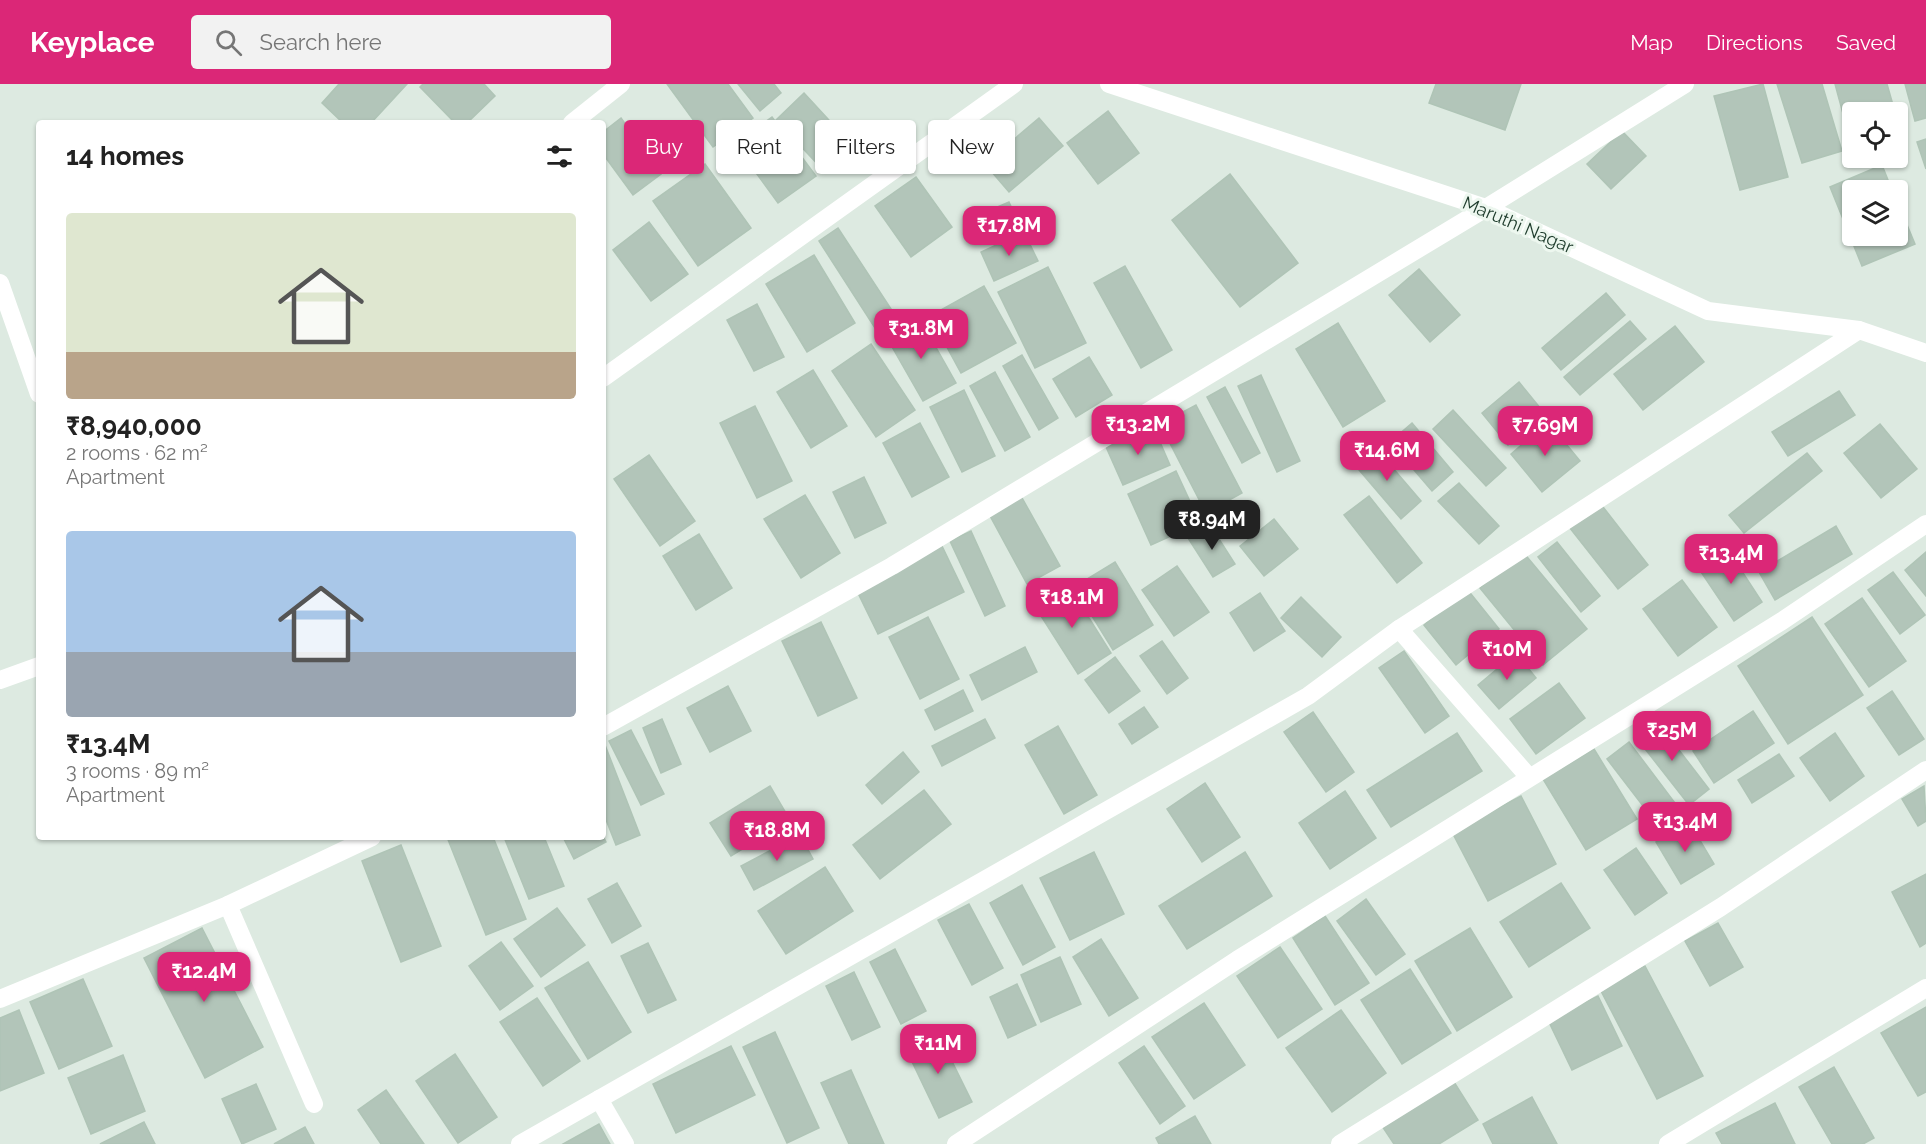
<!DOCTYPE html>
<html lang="en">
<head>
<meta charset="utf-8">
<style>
  :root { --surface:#fff; --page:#f2f2f2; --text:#222; --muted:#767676; --accent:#db2777 }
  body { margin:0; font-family:Raleway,sans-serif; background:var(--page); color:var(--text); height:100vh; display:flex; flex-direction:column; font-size:22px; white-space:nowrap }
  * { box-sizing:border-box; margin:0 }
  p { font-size:20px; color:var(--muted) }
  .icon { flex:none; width:33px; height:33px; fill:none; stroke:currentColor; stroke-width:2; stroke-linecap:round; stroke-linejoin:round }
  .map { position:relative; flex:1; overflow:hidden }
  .sheet { position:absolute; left:36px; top:36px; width:570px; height:720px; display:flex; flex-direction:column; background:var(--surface); border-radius:6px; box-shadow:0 2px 4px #0004 }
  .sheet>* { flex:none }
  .banner { position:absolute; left:624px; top:36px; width:570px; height:54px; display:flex; gap:12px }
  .controls { position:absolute; left:1842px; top:18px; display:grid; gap:12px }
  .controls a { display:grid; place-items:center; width:66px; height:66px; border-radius:6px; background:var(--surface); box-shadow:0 2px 4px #0004; font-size:30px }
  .price { position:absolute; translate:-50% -51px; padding:0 14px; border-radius:12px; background:var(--accent); color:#fff; font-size:20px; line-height:39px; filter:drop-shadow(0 2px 3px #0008) }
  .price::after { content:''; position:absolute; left:50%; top:36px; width:18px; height:14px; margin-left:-9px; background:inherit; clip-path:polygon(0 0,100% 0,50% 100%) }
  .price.on { background:#222; color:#fff }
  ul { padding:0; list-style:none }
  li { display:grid; align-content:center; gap:12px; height:318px; padding:0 30px }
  li span { display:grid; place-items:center; height:186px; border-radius:6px; color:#555 }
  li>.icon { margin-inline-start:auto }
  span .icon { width:108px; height:108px; fill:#fffc; stroke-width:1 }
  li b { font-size:26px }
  h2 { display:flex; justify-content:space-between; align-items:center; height:72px; padding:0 30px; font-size:26px }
  .tag { padding:0 21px; border-radius:6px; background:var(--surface); box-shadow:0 2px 4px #0004; font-size:21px; line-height:54px }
  .tag.on { background:var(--accent); color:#fff }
  header { display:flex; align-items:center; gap:36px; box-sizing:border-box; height:84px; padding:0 30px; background:var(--accent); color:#fff }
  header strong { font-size:28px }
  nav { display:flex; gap:33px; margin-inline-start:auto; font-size:21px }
  .search { width:420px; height:54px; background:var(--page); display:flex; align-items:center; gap:15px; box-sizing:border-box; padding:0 21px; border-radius:6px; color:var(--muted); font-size:22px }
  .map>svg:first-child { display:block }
</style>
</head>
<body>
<header>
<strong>Keyplace</strong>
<div class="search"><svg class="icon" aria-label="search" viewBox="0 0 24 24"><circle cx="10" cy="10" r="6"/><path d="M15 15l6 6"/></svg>Search here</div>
<nav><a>Map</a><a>Directions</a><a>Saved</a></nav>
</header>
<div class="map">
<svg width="1926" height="1060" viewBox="0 0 1926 1060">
  <rect width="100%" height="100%" fill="#ddeae1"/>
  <g fill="#b2c5b9" stroke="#afc4b6" stroke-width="1.5">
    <path d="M339,0H407L371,39H343L322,19Z"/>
    <path d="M423,0H484L495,12L467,39H455L420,3Z"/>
    <path d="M667,0H728L753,34L713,63Z"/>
    <path d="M738,0H774L781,9L760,27Z"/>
    <path d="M1436,0H1521L1505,46L1429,19Z"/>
    <path d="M1763,0L1788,93L1740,106L1714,12Z"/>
    <path d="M1777,0H1822L1842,67L1802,79Z"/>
    <path d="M1835,0H1887L1895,28H1852V63Z"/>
    <path d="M1905,0H1926V34L1915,37Z"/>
    <path d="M804,9L851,60L824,87L776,36Z"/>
    <path d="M1108,27L1139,69L1098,100L1067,59Z"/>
    <path d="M772,33L816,92L778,119L735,60Z"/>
    <path d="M621,34L661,90L633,111L603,70V48Z"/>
    <path d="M1039,34L1063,62L1009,108L985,80Z"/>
    <path d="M1622,47L1646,72L1611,105L1587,80Z"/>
    <path d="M1926,55V85L1917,58Z"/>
    <path d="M705,80L751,144L698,182L653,117Z"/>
    <path d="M1882,81L1892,106H1852V152H1898V119L1915,160L1862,182L1830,103Z"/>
    <path d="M1230,90L1298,179L1240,223L1172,136Z"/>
    <path d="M916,93L952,143L911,173L875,122Z"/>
    <path d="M1009,118L1019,140L975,159L965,137Z"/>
    <path d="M649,138L688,190L651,217L613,166Z"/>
    <path d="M838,144L895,231L875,244L819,157Z"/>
    <path d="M1024,148L1038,177L994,197L981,168Z"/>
    <path d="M814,171L855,239L807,268L766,200Z"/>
    <path d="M1125,182L1172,266L1141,284L1094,199Z"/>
    <path d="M1048,183L1086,259L1035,284L998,208Z"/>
    <path d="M1419,185L1460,231L1430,258L1389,211Z"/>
    <path d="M984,202L1016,259L961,289L930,232Z"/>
    <path d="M1606,209L1625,231L1561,286L1542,264Z"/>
    <path d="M757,220L784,273L754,287L727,236Z"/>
    <path d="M920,235L956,299L923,317L887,254Z"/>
    <path d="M1630,237L1646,255L1580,311L1564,293Z"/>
    <path d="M1338,239L1385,317L1343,343L1296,265Z"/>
    <path d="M1675,242L1704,278L1643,326L1614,290Z"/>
    <path d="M871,260L915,326L876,353L832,287Z"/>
    <path d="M1022,271L1058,334L1039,346L1003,282Z"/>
    <path d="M1089,273L1112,311L1076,333L1053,295Z"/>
    <path d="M813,286L847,342L811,364L777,308Z"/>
    <path d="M995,288L1030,353L1005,367L970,302Z"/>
    <path d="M1261,291L1300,377L1277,388L1238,302Z"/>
    <path d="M1519,298L1545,330L1508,361L1482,329Z"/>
    <path d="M1225,303L1260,369L1242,379L1207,313Z"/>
    <path d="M964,306L995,372L962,388L930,323Z"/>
    <path d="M1839,307L1855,331L1788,372L1772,348Z"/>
    <path d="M1196,321L1242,409L1206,429L1160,340Z"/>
    <path d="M755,322L792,397L757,414L720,339Z"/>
    <path d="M1453,326L1506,384L1486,402L1433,345Z"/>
    <path d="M1548,338L1580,377L1542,408L1511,370Z"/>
    <path d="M920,339L949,393L912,413L883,359Z"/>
    <path d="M1412,339L1453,388L1432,407L1390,358Z"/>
    <path d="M1880,340L1917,385L1881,414L1844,369Z"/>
    <path d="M1153,342L1170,381L1123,401L1106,363Z"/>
    <path d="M1374,362L1421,417L1401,435L1354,380Z"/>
    <path d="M1807,369L1822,387L1744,449L1729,431Z"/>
    <path d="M649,371L695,437L660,462L614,395Z"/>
    <path d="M1176,387L1200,439L1151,461L1128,410Z"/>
    <path d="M864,393L886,439L855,454L833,408Z"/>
    <path d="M1459,399L1499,442L1479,460L1438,417Z"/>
    <path d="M805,411L840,469L801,494L764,435Z"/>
    <path d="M1021,412L1060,482L1027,500L989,430Z"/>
    <path d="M1369,412L1422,479L1397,499L1344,431Z"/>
    <path d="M1600,419L1648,481L1618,505L1569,443Z"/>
    <path d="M1274,435L1298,465L1264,492L1240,462Z"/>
    <path d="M1210,441L1235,480L1213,493L1188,454Z"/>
    <path d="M1836,442L1852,470L1775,516L1759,488Z"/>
    <path d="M971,447L1005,522L985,532L950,457Z"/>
    <path d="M699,450L732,504L696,526L663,472Z"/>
    <path d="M1557,458L1600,512L1581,528L1538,473Z"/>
    <path d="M942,462L964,508L878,550L856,505Z"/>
    <path d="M1728,466L1762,518L1734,537L1699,485Z"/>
    <path d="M1523,468L1587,545L1543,581L1480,504Z"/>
    <path d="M1926,468V512L1905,486Z"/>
    <path d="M1115,478L1153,541L1113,566L1074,503Z"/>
    <path d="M1177,482L1209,528L1174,552L1142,506Z"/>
    <path d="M1893,488L1925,531L1900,550L1868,506Z"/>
    <path d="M1682,496L1717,543L1678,572L1643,525Z"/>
    <path d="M1067,499L1111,569L1078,590L1034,521Z"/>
    <path d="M1467,505L1499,545L1456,581L1424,541Z"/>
    <path d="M1260,509L1285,547L1254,567L1230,529Z"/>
    <path d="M1301,513L1341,553L1322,573L1281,534Z"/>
    <path d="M1862,514L1906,577L1869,603L1825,540Z"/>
    <path d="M928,533L959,595L920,615L889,553Z"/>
    <path d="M1812,533L1863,611L1788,660L1738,582Z"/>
    <path d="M821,538L857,614L818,632L782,557Z"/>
    <path d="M1162,557L1188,594L1167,610L1140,572Z"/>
    <path d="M1025,563L1037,588L982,616L970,591Z"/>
    <path d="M1404,567L1449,632L1425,649L1379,584Z"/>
    <path d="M1516,569L1536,594L1499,625L1478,601Z"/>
    <path d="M1115,573L1140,607L1109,629L1085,596Z"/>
    <path d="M1559,599L1585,634L1536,670L1510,635Z"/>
    <path d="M728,602L751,647L710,668L687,624Z"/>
    <path d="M963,606L973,627L935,646L925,626Z"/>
    <path d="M1892,607L1924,655L1899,671L1867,624Z"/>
    <path d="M1144,623L1158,643L1132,660L1119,640Z"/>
    <path d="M1753,627L1774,659L1714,699L1693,667Z"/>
    <path d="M1313,628L1354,688L1326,708L1284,648Z"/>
    <path d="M662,635L681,680L661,689L643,644Z"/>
    <path d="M985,635L995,654L942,682L932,662Z"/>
    <path d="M1655,635L1709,705L1689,721L1635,652Z"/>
    <path d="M1058,642L1097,711L1064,730L1025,661Z"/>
    <path d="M631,646L664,710L641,721L609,657Z"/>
    <path d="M1457,649L1482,687L1391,743L1367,706Z"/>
    <path d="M1835,649L1864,692L1830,717L1800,674Z"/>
    <path d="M1629,658L1675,719L1653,735L1607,675Z"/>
    <path d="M605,661L640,751L616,761L603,728Z"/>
    <path d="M1594,665L1637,735L1586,766L1543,695Z"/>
    <path d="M903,668L919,688L882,720L866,701Z"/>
    <path d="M1779,670L1794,692L1752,719L1738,696Z"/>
    <path d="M1205,699L1240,753L1202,778L1167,725Z"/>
    <path d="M770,702L790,736L731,772L710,739Z"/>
    <path d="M1924,702L1926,737L1918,742L1902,715Z"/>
    <path d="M924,706L951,740L880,795L853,761Z"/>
    <path d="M1345,707L1376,754L1330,785L1299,739Z"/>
    <path d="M1521,712L1556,780L1488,817L1452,748Z"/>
    <path d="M1689,738L1714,780L1681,800L1656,758Z"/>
    <path d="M800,751L813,775L754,806L741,782Z"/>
    <path d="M603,752L606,758L574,775L563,753Z"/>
    <path d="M447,753H493L526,835L486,851Z"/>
    <path d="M504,753H544L564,802L529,815Z"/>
    <path d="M401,761L441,862L401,878L362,777Z"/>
    <path d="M1636,764L1667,809L1635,831L1604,786Z"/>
    <path d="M1094,768L1124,830L1070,856L1040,794Z"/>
    <path d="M1245,768L1272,812L1187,865L1159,822Z"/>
    <path d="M825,783L853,827L786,870L758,827Z"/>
    <path d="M1926,790V859L1920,863L1892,808Z"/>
    <path d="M617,799L641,842L612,859L588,815Z"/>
    <path d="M1561,799L1590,844L1529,883L1500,838Z"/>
    <path d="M1022,801L1055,863L1023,881L990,819Z"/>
    <path d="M1366,815L1405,870L1376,891L1337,837Z"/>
    <path d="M969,820L1003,884L972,901L938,836Z"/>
    <path d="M557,824L585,861L541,893L514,855Z"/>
    <path d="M1325,832L1369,899L1335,921L1293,854Z"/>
    <path d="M1718,839L1743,883L1710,902L1685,857Z"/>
    <path d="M202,844L263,963L205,994L144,874Z"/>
    <path d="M1470,844L1512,913L1457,947L1415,877Z"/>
    <path d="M1101,855L1138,914L1109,932L1073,873Z"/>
    <path d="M501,858L533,902L500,926L469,882Z"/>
    <path d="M648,859L676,916L648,929L621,872Z"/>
    <path d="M1280,863L1322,925L1278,954L1237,892Z"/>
    <path d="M895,865L926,927L901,940L870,878Z"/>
    <path d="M1060,873L1081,920L1041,938L1021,891Z"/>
    <path d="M588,878L631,948L588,975L545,904Z"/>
    <path d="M1645,882L1703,992L1657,1015L1600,905Z"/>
    <path d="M1410,885L1451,949L1402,980L1361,916Z"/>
    <path d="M854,888L880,943L852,956L826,902Z"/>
    <path d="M83,895L112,962L59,985L30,918Z"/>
    <path d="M1017,900L1036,941L1008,954L990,913Z"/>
    <path d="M1598,912L1622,962L1572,986L1548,936Z"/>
    <path d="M537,914L580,977L543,1002L500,938Z"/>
    <path d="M1204,919L1245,981L1194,1015L1152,953Z"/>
    <path d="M1926,923V1008L1918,1012L1881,949Z"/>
    <path d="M19,926L44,989L0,1007V934Z"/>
    <path d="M1341,926L1386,989L1332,1028L1286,964Z"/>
    <path d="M937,947L972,1018L939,1034L905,963Z"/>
    <path d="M775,948L819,1044L787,1059L743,963Z"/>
    <path d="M731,962L755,1011L676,1049L653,1000Z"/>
    <path d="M1144,962L1185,1022L1160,1040L1119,979Z"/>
    <path d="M455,970L497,1033L458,1059L416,997Z"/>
    <path d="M123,971L145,1027L91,1050L68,994Z"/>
    <path d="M1834,983L1874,1054L1863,1060H1832L1799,1003Z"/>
    <path d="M851,986L884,1060H849L821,999Z"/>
    <path d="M1454,998L1478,1036L1439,1060H1394L1382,1042Z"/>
    <path d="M256,1000L276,1045L242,1060L222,1015Z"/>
    <path d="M386,1006L424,1060H381L358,1026Z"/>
    <path d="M1532,1013L1557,1060H1493L1483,1040Z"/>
    <path d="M1775,1019L1795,1060H1722L1716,1049Z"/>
    <path d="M1195,1032L1211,1060H1159L1156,1054Z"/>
    <path d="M144,1038L155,1060H100Z"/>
    <path d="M599,1040L610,1060H563Z"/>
    <path d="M305,1043L314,1060H274Z"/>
  </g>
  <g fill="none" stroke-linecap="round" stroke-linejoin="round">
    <g stroke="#fff" stroke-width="18">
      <path d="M1109,0L1486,124L1708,227L1859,246L1926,269"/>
      <path d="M572,39L621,0"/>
      <path d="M0,199L39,310"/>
      <path d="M603,294L1014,0"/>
      <path d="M1399,545L1528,692"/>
      <path d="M0,596L39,582"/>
      <path d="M603,643L892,482L1486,124L1685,0"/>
      <path d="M228,821L314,1020"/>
      <path d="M0,915L228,821L372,753"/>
      <path d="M599,1015L625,1060"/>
      <path d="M520,1060L1308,612L1399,545L1859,246"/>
      <path d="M956,1060L1237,876L1782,537L1926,440"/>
      <path d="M1340,1060L1721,823L1926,686"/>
      <path d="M1668,1060L1926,904"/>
    </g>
  </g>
  <g text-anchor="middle" stroke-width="6" stroke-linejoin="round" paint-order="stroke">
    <g font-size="18" fill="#1d3b2b" stroke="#edf7ef">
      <text transform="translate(1518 141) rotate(23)" y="6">Maruthi Nagar</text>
    </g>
  </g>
</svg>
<div class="controls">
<a><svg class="icon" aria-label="locate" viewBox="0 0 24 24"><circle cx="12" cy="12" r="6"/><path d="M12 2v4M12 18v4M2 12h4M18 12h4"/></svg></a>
<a><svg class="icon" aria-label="layers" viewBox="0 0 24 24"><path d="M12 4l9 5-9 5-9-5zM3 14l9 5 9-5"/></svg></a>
</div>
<b class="price" style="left:1009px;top:173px">₹17.8M</b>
<b class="price" style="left:921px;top:276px">₹31.8M</b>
<b class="price" style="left:1138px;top:372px">₹13.2M</b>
<b class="price" style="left:1545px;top:373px">₹7.69M</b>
<b class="price" style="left:1387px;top:398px">₹14.6M</b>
<b class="price on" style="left:1212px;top:467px">₹8.94M</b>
<b class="price" style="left:1731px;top:501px">₹13.4M</b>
<b class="price" style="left:1072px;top:545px">₹18.1M</b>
<b class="price" style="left:1507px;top:597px">₹10M</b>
<b class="price" style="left:1672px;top:678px">₹25M</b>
<b class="price" style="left:1685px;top:769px">₹13.4M</b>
<b class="price" style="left:777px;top:778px">₹18.8M</b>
<b class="price" style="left:204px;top:919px">₹12.4M</b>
<b class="price" style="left:938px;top:991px">₹11M</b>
<div class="banner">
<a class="tag on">Buy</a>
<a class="tag">Rent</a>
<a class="tag">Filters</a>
<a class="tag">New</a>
</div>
<section class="sheet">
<h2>14 homes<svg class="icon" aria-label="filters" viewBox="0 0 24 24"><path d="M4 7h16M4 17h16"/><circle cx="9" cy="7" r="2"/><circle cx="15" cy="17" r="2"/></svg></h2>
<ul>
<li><span style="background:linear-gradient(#dfe7d0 75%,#b9a48a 0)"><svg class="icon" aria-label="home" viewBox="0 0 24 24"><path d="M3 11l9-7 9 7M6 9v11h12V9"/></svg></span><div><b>₹8,940,000</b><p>2 rooms · 62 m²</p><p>Apartment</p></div></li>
<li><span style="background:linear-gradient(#a9c7e8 65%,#9aa5b1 0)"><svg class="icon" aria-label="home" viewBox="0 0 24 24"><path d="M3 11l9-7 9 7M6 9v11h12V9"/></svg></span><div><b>₹13.4M</b><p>3 rooms · 89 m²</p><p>Apartment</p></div></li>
</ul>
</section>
</div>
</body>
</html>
